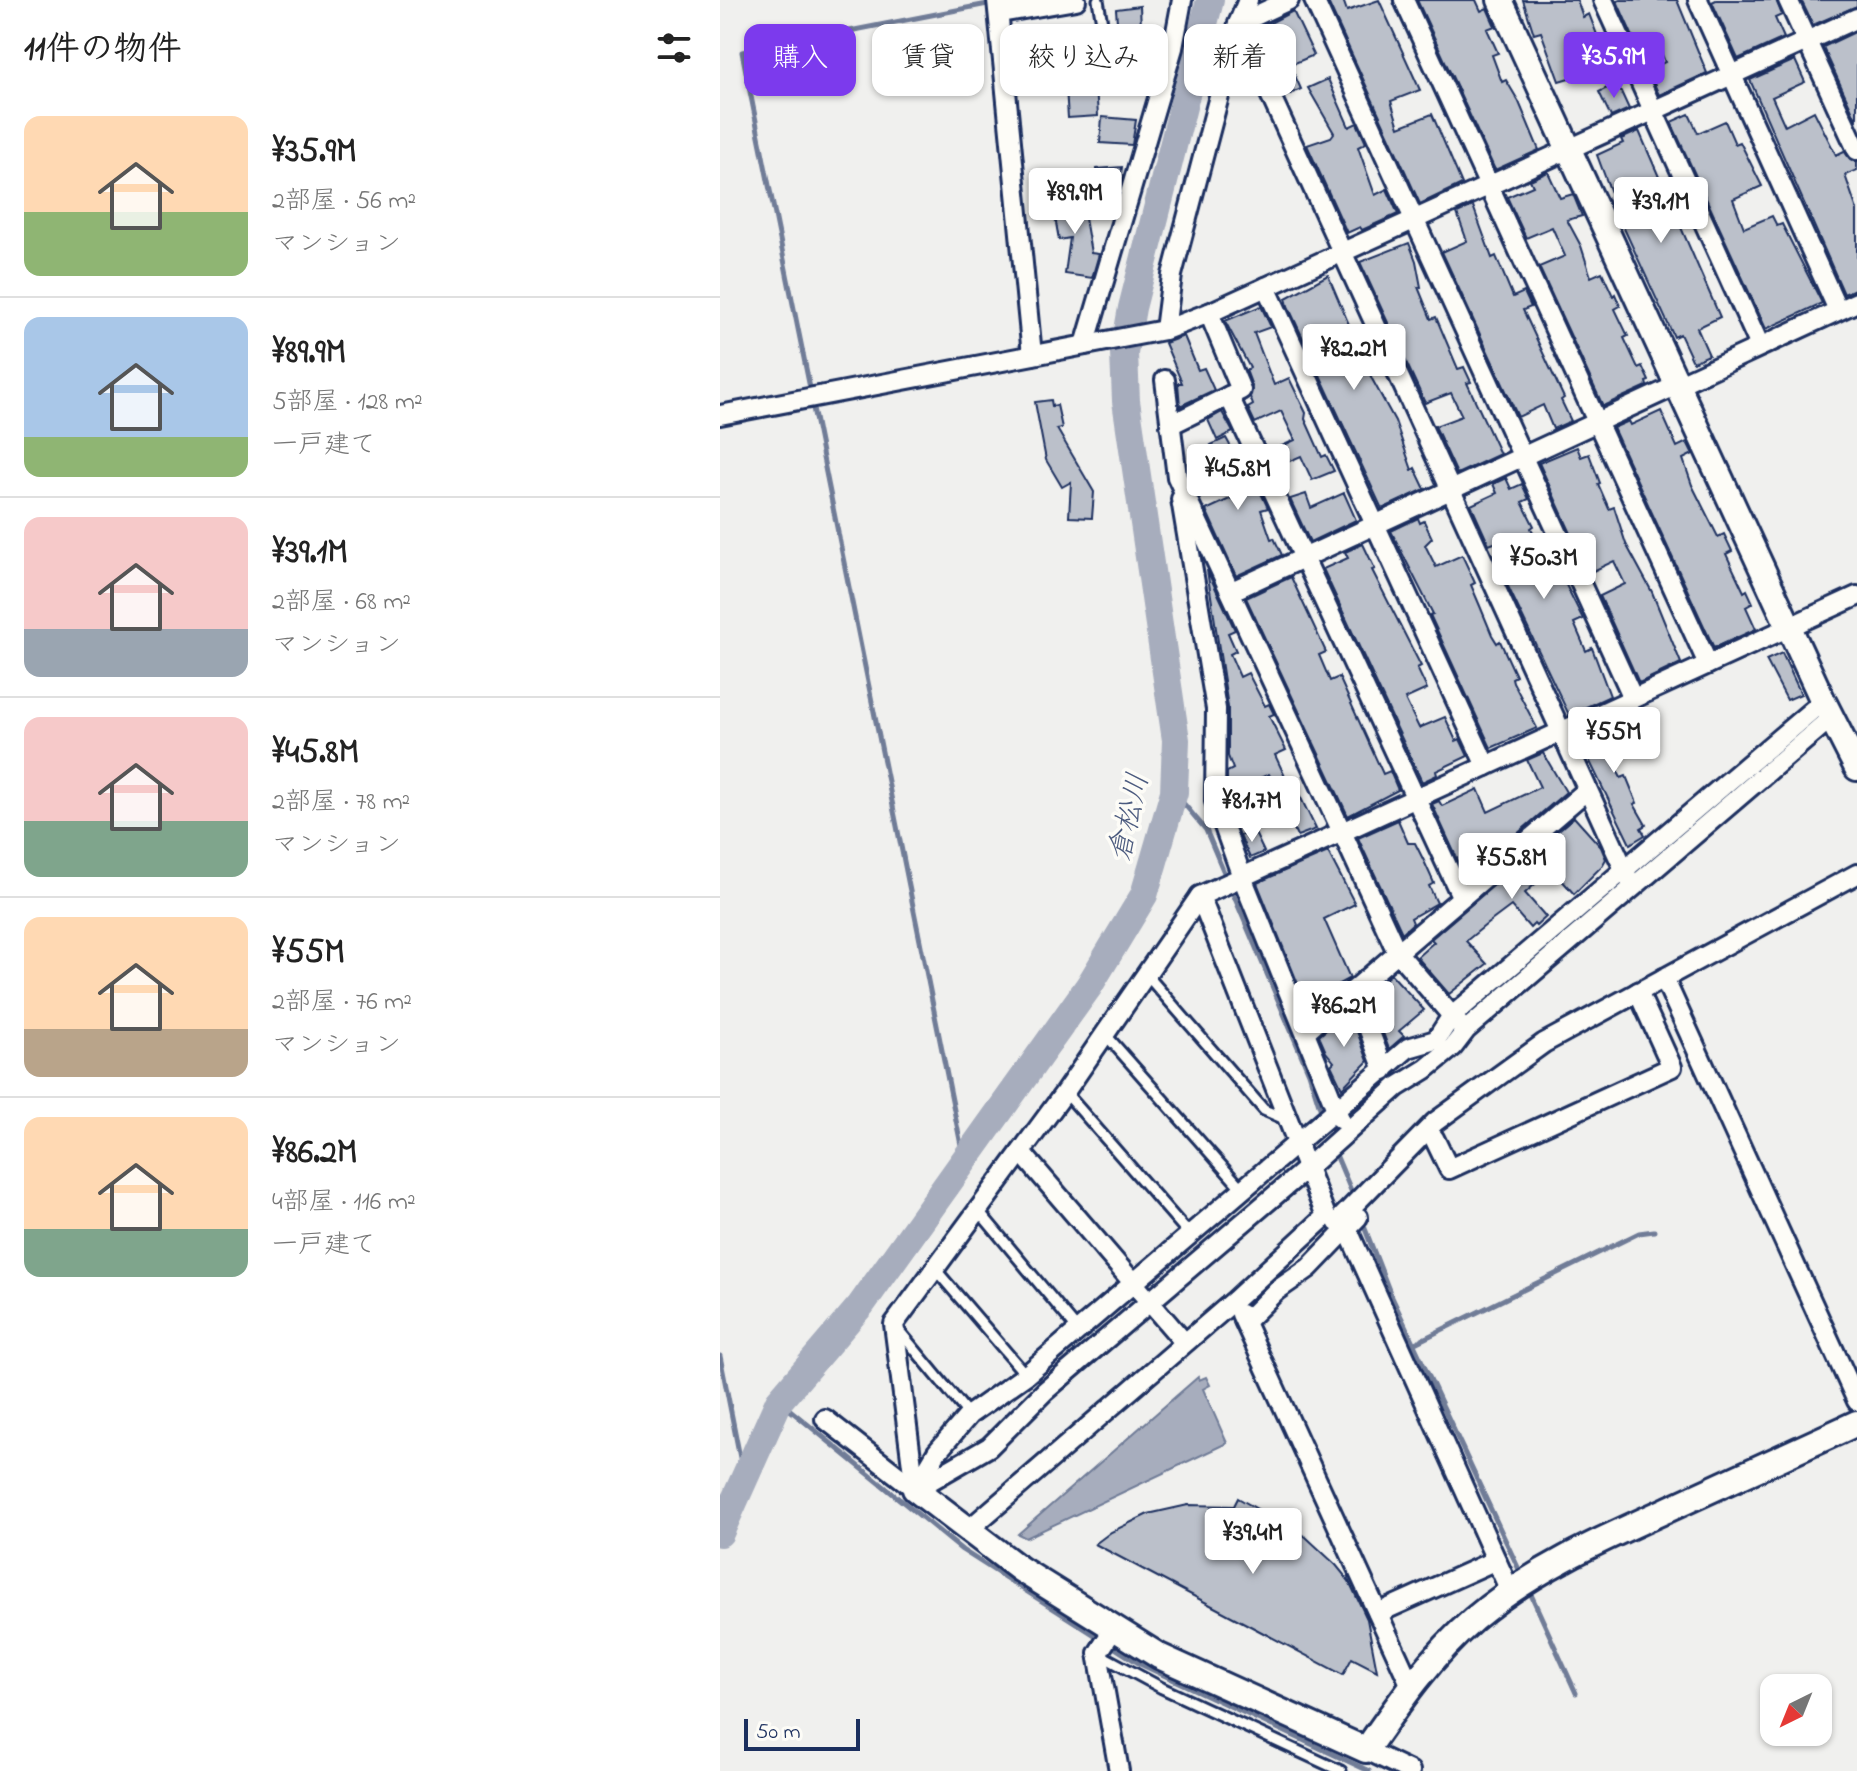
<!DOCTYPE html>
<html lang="ja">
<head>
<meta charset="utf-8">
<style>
  :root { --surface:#fff; --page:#f2f2f2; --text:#222; --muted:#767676; --line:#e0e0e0; --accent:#7c3aed }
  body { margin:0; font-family:"Indie Flower","Klee One",sans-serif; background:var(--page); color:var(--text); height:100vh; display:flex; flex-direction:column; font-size:30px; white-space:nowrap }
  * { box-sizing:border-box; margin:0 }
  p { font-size:26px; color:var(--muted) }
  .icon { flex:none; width:44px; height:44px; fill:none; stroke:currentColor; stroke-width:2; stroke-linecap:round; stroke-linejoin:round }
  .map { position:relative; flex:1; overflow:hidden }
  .side { display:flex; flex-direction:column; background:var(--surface); width:720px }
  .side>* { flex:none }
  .top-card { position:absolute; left:24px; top:24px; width:760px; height:72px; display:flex; gap:16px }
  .needle { width:52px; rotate:223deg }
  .fabs { position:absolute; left:1040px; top:1674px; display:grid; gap:16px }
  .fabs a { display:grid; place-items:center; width:72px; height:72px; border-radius:16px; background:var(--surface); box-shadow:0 2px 6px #0004; font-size:40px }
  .scale { position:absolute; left:24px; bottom:20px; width:116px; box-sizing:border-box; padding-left:8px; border:4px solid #1b2f5e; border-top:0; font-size:22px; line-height:28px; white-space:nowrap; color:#1b2f5e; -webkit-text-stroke:6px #fdfcf7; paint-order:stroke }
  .price { position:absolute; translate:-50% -68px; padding:0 18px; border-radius:8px; background:#fff; color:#222; font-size:26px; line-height:52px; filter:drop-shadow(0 2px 4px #0008) }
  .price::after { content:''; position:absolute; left:50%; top:48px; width:24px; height:18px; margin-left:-12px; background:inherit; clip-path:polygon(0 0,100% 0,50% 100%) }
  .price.current { background:var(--accent); color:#fff }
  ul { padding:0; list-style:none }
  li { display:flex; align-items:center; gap:24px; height:200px; padding:0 24px }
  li+li { border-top:2px solid var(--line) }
  li span { display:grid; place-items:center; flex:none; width:224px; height:160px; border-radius:16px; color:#555 }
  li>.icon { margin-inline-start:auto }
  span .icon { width:96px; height:96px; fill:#fffc; stroke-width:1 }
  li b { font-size:34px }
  h2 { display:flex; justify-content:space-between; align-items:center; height:96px; padding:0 24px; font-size:34px }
  .pill { padding:0 28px; border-radius:16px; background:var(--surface); box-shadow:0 2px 6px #0004; font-size:28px; line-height:72px }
  .pill.current { background:var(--accent); color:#fff }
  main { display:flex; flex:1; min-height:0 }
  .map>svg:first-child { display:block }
</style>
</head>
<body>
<main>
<section class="side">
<h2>11件の物件<svg class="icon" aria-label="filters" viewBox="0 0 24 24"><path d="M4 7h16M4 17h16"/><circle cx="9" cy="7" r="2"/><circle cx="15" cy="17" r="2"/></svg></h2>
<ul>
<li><span style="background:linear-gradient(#ffd9b3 60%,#8fb573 0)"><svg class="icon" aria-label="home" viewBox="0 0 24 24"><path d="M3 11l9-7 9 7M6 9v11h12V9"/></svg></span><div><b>¥35.9M</b><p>2部屋 · 56 m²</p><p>マンション</p></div></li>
<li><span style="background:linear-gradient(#a9c7e8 75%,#8fb573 0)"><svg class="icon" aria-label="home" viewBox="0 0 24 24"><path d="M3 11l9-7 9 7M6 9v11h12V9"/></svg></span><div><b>¥89.9M</b><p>5部屋 · 128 m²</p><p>一戸建て</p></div></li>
<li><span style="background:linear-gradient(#f6c9c9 70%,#9aa5b1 0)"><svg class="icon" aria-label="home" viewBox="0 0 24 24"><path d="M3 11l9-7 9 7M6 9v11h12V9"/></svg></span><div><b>¥39.1M</b><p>2部屋 · 68 m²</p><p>マンション</p></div></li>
<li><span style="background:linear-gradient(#f6c9c9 65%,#7fa58c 0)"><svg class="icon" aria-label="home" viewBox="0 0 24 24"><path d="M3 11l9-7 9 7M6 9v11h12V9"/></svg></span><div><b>¥45.8M</b><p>2部屋 · 78 m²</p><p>マンション</p></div></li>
<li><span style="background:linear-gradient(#ffd9b3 70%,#b9a48a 0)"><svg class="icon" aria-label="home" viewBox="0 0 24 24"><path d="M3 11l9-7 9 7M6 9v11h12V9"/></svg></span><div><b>¥55M</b><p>2部屋 · 76 m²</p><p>マンション</p></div></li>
<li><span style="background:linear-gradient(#ffd9b3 70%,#7fa58c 0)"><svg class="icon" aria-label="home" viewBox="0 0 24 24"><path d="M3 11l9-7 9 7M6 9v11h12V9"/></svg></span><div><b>¥86.2M</b><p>4部屋 · 116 m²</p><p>一戸建て</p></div></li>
</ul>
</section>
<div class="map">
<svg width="1137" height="1771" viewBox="0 0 1137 1771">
  <rect width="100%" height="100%" fill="#f0f0ee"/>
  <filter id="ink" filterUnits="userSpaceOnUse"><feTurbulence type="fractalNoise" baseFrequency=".0125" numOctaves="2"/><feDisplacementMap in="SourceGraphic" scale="16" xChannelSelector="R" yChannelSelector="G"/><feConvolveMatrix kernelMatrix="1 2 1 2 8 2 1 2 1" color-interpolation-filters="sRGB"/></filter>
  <g filter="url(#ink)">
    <path fill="#a7adbd" stroke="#6f7b97" stroke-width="2" d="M478,1377L479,1380L486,1377L490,1385L483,1389L507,1443L306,1538L298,1534Z"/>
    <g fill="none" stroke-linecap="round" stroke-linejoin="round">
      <g stroke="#6f7b97" stroke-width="5">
        <path d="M91,393L22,52L288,0"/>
        <path d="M92,403L244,1160"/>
        <path d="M454,792L486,830L589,1073L602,1114"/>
        <path d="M614,1150L635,1200"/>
        <path d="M642,1221L670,1293L802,1576"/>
        <path d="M695,1343L919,1233L934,1231"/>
        <path d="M0,1356L24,1478"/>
        <path d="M59,1401L242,1550L420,1664L649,1771"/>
        <path d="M808,1588L856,1693"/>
      </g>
      <path stroke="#a7adbd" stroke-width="28" d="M0,1533L59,1401L141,1305L369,986L424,895L454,792L456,740L406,401L404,353L412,308L490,0"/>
    </g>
    <g fill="#bbc0ca" stroke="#1b2f5e" stroke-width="2">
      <path d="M607,0H623L627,11L659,0L700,90L671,101L679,127L712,114L742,184L700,204Z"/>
      <path d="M697,0H756L761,11L767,8L775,26L767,29L778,53L772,55L782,82L786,80L799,102L819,150L775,170Z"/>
      <path d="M803,0H857L863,17L869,14L889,66L839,81L821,32L814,34Z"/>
      <path d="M900,0H957L987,73L939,95L928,70L945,62L940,50L921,55L897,1Z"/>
      <path d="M996,0H1056L1062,15L1055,18L1064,38L1018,59L992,2Z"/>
      <path d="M1081,0H1137V6L1093,25Z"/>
      <path d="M420,6L422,48L399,47L396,9Z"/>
      <path d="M573,11L594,55L570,65L581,89L564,97L535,31Z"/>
      <path d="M1137,31V121L1103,47Z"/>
      <path d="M1075,60L1085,82L1052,97L1065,126L1094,111L1116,155L1124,151L1130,159L1137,162V170L1125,175L1137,210V288L1124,294L1030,80Z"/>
      <path d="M608,79L629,127L637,123L646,143L638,147L655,195L667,189L678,214L642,230L640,227L627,233L587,145L611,137L614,133L588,88Z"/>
      <path d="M897,83L909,109L891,117L879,92Z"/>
      <path d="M376,86L378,116L348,118L346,88Z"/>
      <path d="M969,114L978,133L1005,121L1015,144L1020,142L1042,186L1013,199L1024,228L1052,216L1057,226L1062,224L1102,303L1046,329L951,122Z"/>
      <path d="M382,117L416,120L412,145L380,143Z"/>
      <path d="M919,131L1000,317L977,328L989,355L973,362L960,334L954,337L902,224L933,210L922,185L893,198L877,155L903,143L901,139Z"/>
      <path d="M402,167L400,185L378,187L377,169Z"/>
      <path d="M828,172L840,198L853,194L862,216L847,220L861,246L871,277L882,272L893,296L895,294L900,306L895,309L908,336L904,338L918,368L922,366L929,381L926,382L927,386L883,406L819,267L845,256L832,227L806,238L787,197L813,186L810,180Z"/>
      <path d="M361,195L371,253L379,254L372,278L345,274L350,238L339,240L332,200Z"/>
      <path d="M753,206L772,258L776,256L793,297L804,292L811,307L803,310L844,398L841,400L851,421L833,429L823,405L798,417L722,252L747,241L737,213Z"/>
      <path d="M689,243L696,261L701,287H698L711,319L716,317L738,369L744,367L751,382L747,383L780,454L737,474L715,426L742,416L731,393L705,403L640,262Z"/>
      <path d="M608,275L652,379L675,421L692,470L695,468L705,489L662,509L568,306L566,298Z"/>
      <path d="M541,306L551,327L534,333L554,385L569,378L586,413L585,419L602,457L606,455L614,471L592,480L581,456L556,467L549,452L575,440L561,411L535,423L528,408L533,405L530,397L532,386L526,370L530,368L505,321Z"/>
      <path d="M464,336L478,370L484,368L494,390L460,406L458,383H462L445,343Z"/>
      <path d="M331,400L332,406L337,405L342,428L337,429L374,492L372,518L349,517L351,482L342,487L326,460L315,402Z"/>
      <path d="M941,411L957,447L967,442L973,454L963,459L972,485L998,537L1004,534L1012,551L1006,554L1024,592L1027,590L1033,603L1026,607L1036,629L994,648L893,428L909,421L911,425Z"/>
      <path d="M502,412L513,432L497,440L488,420Z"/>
      <path d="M506,438L536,493L540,491L548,508L541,510L551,539L554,538L562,555L516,576L486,510L514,497L500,467L475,478L468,463L494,451L491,445Z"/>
      <path d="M857,447L861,457L869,454L880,483L878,484L889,509L894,507L906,544L932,592L961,663L919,683L880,596L905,584L894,561L869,573L819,463Z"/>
      <path d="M786,478L791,489L802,484L809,499L802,502L814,526L811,528L830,568L836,565L863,619L854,623L866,651L872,648L890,696L849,715L784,578L810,566L796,535L769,545L751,505L777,493L773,484Z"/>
      <path d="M624,493L636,520L590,542L570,499L586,494L591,508Z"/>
      <path d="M698,518L700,523L704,521L712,538L705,545L716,567L742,555L755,583L751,585L760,606L772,635L777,643L780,641L796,676L792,678L793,682L817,728L771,748L710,615L713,614L671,531Z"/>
      <path d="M643,544L655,569L652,570L701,666L697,668L707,689L685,699L699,728L725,717L736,741L740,739L748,756L716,771L717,775L702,782L603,569L628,558L625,552Z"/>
      <path d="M487,570L515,630L508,633L516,651L510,654L520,677L528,673L545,706L549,704L554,714L549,716L566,750L555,755L574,796L579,794L596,829L580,835L577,836L549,774L511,791L507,783V772L513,769L508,756V707Z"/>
      <path d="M571,577L606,652L599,655L610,681L619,677L663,774L670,771L678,790L628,816L526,598Z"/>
      <path d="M1062,653L1081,694L1067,700L1046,660Z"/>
      <path d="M904,717L911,733L895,740L901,752L890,756L901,778L906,776L917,803L914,804L926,825L921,828L925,835L910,844L858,737Z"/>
      <path d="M823,753L846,792L746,878L712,804L719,801L722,806L758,789L768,812L820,787L807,760Z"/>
      <path d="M854,817L881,847L886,859L882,866L854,894L832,869L805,893L826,917L816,926L814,924L810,928L791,906L767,924L746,941L767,964L729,994L697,957L714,942L711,939Z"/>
      <path d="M678,820L688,843H695L704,861L714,883L709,886L717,903L691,918L693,923L682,933L638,838Z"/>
      <path d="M533,829L544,852L530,858L520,836Z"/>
      <path d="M608,852L635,904L604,919L630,978L595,997L599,1004L589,1011L537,883Z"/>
      <path d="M671,974L704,1010L679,1031L684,1036L669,1049L659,1022L661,1020L648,994Z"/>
      <path d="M625,1014L635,1026L648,1061L622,1088L611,1065L614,1062L606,1052L599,1036Z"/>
      <path d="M518,1498L586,1537L616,1565L629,1581L647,1619L657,1671L632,1658L623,1675L375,1544L391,1532L428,1514L468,1505L514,1506Z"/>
    </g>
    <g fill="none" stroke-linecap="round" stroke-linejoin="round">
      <g stroke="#1b2f5e" stroke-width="15">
        <g id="lane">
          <path d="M287,87L383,76L389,63L378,0"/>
          <path d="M425,973L544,1110L565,1119"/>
          <path d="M385,1034L523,1190"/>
          <path d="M345,1092L470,1235"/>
          <path d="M258,1210L358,1330"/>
          <path d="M215,1269L306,1375"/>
          <path d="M177,1328L249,1415"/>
          <path d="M379,1654L442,1688L621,1771"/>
        </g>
      </g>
      <g stroke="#1b2f5e" stroke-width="24">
        <g id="street">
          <path d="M277,0L312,355"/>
          <path d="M528,0L518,24L908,878"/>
          <path d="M569,0L518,24L452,275L445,330L489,313L1137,18"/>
          <path d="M594,0L913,698"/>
          <path d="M684,0L988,664"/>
          <path d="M883,0L1040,346"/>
          <path d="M978,0L1118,310"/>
          <path d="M1068,0L1137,150"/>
          <path d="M280,13L356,0"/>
          <path d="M546,287L766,766"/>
          <path d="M365,345L453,48L462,0"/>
          <path d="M509,396L741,896"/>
          <path d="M0,415L444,330"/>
          <path d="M450,425L521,390L489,313"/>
          <path d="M461,499L496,709L495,801L522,877L620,1119"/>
          <path d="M512,591L1137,302"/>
          <path d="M944,978L1137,1401"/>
          <path d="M634,990L664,1070"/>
          <path d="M739,1024L677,952L622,832L1137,596"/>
          <path d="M586,1031L867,790"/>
          <path d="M714,1138L729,1169L952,1067L918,992"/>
          <path d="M301,1152L464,1342"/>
          <path d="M617,1222L715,1122L824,1043L1137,874"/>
          <path d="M620,1224L627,1228L790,1591"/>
          <path d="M521,1314L691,1686"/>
          <path d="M525,1322L556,1291L589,1268L638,1217"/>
          <path d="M105,1419L195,1489"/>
          <path d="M198,1488L269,1447L325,1391L586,1169L677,1087L706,1069L733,1047L746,1030L1111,718"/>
          <path d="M195,1489L174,1324L345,1092L480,896L622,832L457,477L445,380"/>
          <path d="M195,1489L217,1452L249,1415L306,1375L688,1048L716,1040L731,1017L1103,701"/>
          <path d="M247,1531L515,1300L606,1216L480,896"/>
          <path d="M658,1613L776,1560"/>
          <path d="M394,1628L378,1653L399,1771"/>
          <path d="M646,1750L690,1771"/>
        </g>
      </g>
      <g stroke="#1b2f5e" stroke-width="30">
        <g id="secondary">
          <path d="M780,0L1103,701L1137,768"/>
          <path d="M195,1489L300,1569L439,1656L646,1750C678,1704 711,1656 754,1619C812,1570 880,1540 949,1509C1012,1480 1074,1452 1137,1423"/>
        </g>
      </g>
      <use href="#lane" stroke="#fdfcf7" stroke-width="9"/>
      <use href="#street" stroke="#fdfcf7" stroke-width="18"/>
      <use href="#secondary" stroke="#fdfcf7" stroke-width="24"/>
    </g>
  </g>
  <g text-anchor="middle" stroke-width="7" stroke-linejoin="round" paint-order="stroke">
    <g font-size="30" font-style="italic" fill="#4c5b7f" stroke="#fdfcf7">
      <text transform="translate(408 817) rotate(-77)" y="10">倉松川</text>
    </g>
  </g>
</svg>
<div class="fabs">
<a><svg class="needle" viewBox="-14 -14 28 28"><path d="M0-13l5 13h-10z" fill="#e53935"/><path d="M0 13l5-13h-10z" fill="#767676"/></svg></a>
</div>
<div class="scale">50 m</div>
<b class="price current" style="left:894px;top:100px">¥35.9M</b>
<b class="price" style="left:355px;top:236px">¥89.9M</b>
<b class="price" style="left:941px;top:245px">¥39.1M</b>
<b class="price" style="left:634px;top:392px">¥82.2M</b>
<b class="price" style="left:518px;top:512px">¥45.8M</b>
<b class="price" style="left:824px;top:601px">¥50.3M</b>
<b class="price" style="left:894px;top:775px">¥55M</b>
<b class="price" style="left:532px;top:844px">¥81.7M</b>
<b class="price" style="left:792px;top:901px">¥55.8M</b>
<b class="price" style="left:624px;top:1049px">¥86.2M</b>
<b class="price" style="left:533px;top:1576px">¥39.4M</b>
<div class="top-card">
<a class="pill current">購入</a>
<a class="pill">賃貸</a>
<a class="pill">絞り込み</a>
<a class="pill">新着</a>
</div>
</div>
</main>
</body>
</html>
